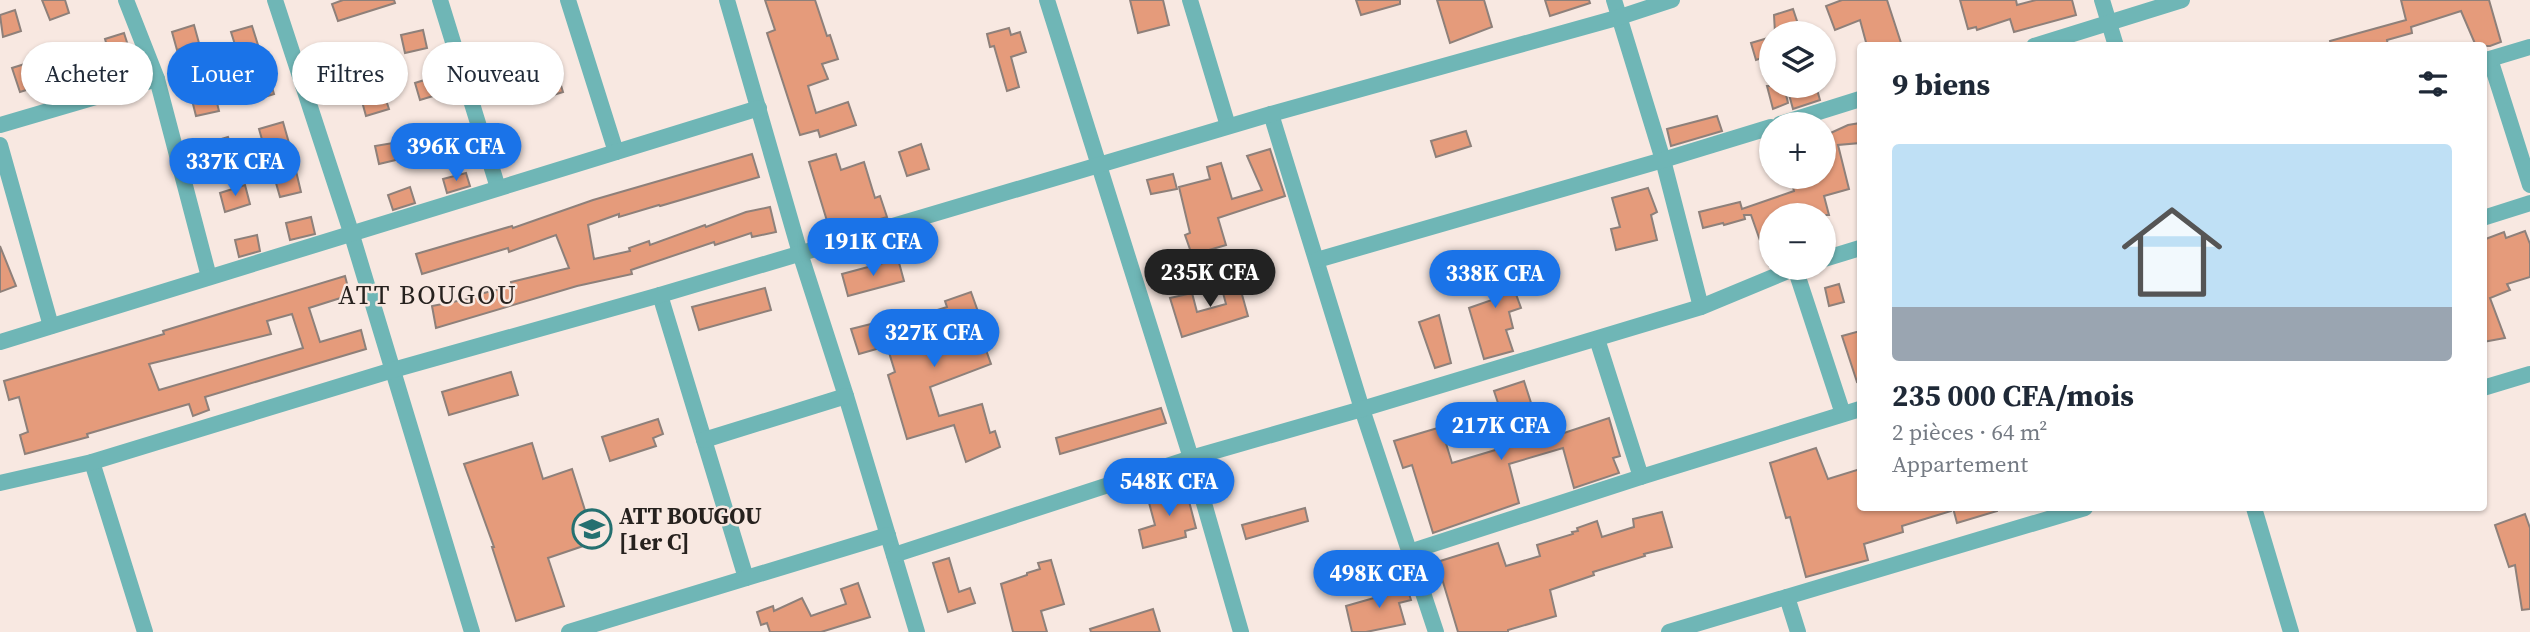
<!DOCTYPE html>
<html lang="fr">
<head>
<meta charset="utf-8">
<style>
  :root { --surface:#fff; --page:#f6f6f7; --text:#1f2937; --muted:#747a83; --line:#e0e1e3; --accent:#1a73e8 }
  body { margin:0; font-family:"Source Serif 4",serif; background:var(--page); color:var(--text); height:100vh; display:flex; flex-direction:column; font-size:26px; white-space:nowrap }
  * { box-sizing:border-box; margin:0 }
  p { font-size:23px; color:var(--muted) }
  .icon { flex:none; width:38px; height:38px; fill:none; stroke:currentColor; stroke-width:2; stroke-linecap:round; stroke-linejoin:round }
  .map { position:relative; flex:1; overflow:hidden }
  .drawer { position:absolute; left:1857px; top:42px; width:630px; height:469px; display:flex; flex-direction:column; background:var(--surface); border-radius:7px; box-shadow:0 2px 5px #0004 }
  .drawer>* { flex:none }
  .guide { position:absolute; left:21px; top:42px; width:665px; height:63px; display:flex; gap:14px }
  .fabs { position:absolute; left:1759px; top:21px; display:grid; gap:14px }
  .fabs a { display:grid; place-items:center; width:77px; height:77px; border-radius:50%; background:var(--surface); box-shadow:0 2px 5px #0004; font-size:35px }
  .price { position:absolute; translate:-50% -60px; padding:0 16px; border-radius:24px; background:var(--accent); color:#fff; font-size:23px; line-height:46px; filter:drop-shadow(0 2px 4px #0008) }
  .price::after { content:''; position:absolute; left:50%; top:42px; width:21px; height:16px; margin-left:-10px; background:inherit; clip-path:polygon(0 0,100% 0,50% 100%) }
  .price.selected { background:#222; color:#fff }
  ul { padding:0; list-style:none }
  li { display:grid; align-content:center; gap:14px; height:371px; padding:0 35px }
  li+li { border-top:2px solid var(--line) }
  li span { display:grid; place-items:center; height:217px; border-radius:7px; color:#555 }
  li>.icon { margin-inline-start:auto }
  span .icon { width:126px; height:126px; fill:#fffc; stroke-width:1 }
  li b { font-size:30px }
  h2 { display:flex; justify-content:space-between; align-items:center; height:84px; padding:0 35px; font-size:30px }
  .tag { padding:0 24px; border-radius:32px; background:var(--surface); box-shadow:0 2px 5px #0004; font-size:24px; line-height:63px }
  .tag.selected { background:var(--accent); color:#fff }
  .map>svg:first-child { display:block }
</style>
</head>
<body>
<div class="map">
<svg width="2530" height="632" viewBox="0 0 2530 632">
  <rect width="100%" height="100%" fill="#f8e8e1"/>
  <g fill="#e59b7b" stroke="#8e807a" stroke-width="2" fill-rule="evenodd">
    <path d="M42,0H65L69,13L50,20Z"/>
    <path d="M343,0H394L395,3L338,21L332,4Z"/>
    <path d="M765,0H815L827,36L830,35L838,59L822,64L828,79L808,86L816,113L848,102L856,125L820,137L818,130L800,135L767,33L775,30Z"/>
    <path d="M1130,0H1163L1169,25L1138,33Z"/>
    <path d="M1356,0H1400V4L1361,15Z"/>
    <path d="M1437,0H1484L1492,27L1450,43Z"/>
    <path d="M1545,0H1589L1590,3L1550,16Z"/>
    <path d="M1842,0H1887L1902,46H1867L1860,20L1835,30L1826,6Z"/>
    <path d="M1960,0H2016L2017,5L2036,0H2072L2076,15L2014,32L2010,19L1977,30L1976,27L1968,29Z"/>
    <path d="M2401,0H2489L2501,42L2490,46H2476L2461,11L2411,27L2412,33L2387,40L2388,46H2331L2330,41L2406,20Z"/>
    <path d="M1793,9L1801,33H1775L1774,15Z"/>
    <path d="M15,10L21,31L3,37L0,15Z"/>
    <path d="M194,25L199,43L177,50L172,32Z"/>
    <path d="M252,26L258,45L237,51L231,32Z"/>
    <path d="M1009,28L1011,35L1020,32L1026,52L1011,57L1019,87L1007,91L994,46L990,47L987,34Z"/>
    <path d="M423,30L427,48L405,53L401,35Z"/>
    <path d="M124,33L132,58L112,64L105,39Z"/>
    <path d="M1771,37V55L1756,60L1751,43Z"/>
    <path d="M369,46L373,63L353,69L348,52Z"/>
    <path d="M79,48L87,72L68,77L60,54Z"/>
    <path d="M31,62L39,86L20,92L12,68Z"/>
    <path d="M557,72L563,92L540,99L533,79Z"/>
    <path d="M268,74L274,94L251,101L245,81Z"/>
    <path d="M437,76L443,93L420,100L415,83Z"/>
    <path d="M1767,86H1784L1788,103L1773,109Z"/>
    <path d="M1810,86H1816L1820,100L1793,109L1788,91Z"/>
    <path d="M214,91L219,111L196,116L191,96Z"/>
    <path d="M383,91L389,109L366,116L361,98Z"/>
    <path d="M1717,116L1722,131L1671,146L1667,129Z"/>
    <path d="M283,122L289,143L265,150L259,129Z"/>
    <path d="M1860,123V143L1838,145L1849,189L1824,196L1829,215H1771V266H1769L1751,215H1744L1745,219L1724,225L1723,223L1703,228L1699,212L1740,202L1742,209L1794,191L1790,177H1824V136L1848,125Z"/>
    <path d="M452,126L457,144L446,148L379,164L375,146L393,143H431L428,131Z"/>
    <path d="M1466,131L1471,146L1436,157L1431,141Z"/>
    <path d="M228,137L234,156L211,163L205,144Z"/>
    <path d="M921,144L929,169L907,176L899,152Z"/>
    <path d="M1270,149L1285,196L1218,218L1226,245L1192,255L1185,235L1190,233L1179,187L1210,179L1207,167L1221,163L1232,199L1262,190L1247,156Z"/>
    <path d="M752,154L759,177L660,206L659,205L619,217V214L588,225L594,259L630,251L629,248L649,241L650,245L705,225L706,227L746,212L770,207L776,232L752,237L751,233L715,245L714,242L631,270L632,274L577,286L436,328L432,306L473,298L472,296L512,286L511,282L569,268L556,235L509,252L508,248L422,274L416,254L512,226L513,228L593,200Z"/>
    <path d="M836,154L841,170L864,162L875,198L880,196L887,217L831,234L809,162Z"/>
    <path d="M296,171L301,192L280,197L274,176Z"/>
    <path d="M466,173L470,186L447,193L443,179Z"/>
    <path d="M1173,174L1177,189L1151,194L1147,180Z"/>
    <path d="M245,185L250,204L225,212L220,193Z"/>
    <path d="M410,187L415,203L393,210L388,195Z"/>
    <path d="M1648,188L1657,212L1651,215L1657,240L1616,250L1611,229L1620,227L1612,198Z"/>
    <path d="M311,217L315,234L290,240L286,223Z"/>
    <path d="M2525,231L2530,244V277L2507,284L2510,290L2490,298L2505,338L2483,342V240L2504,232L2506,238Z"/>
    <path d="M257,235L260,251L239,257L235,240Z"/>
    <path d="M0,246L16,286L0,292Z"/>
    <path d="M1502,256L1521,308L1509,312L1513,328L1506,330L1513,351L1484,359L1469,308L1492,300L1480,263Z"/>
    <path d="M898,259L904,281L848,296L842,274Z"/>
    <path d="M1236,273L1248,316L1182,337L1170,298L1192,293L1197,312L1226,304L1219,278Z"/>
    <path d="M345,276L350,295L309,308L320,342L361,330L366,349L205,397L209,410L193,416L189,404L87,434L88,437L25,454L20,435L28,432L19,397L9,400L4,381L164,334L163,331ZM292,314L303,348L159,390L149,364L271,334L267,321Z"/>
    <path d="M1839,284L1844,302L1829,306L1825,288Z"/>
    <path d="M765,288L771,310L699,330L692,307Z"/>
    <path d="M971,292L981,320L976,322L991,364L930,387L939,416L982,404L990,433L995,431L1000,447L966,462L954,425L907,439L888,375L895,372L887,346L859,354L851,329L911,314L912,318L947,307L945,301Z"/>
    <path d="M1439,315L1451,363L1435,368L1419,322Z"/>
    <path d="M1860,331V381L1857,382L1842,336Z"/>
    <path d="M511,372L518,395L449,415L442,392Z"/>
    <path d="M1524,381L1542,437L1557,432L1558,435L1609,418L1620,456L1613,458L1619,473L1574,488L1563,448L1509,464L1519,503L1433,533L1412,465L1403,468L1394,441L1441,427L1452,463L1512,445L1494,391Z"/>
    <path d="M1161,408L1166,423L1060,454L1056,438Z"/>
    <path d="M658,419L663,434L653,438L656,446L610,461L602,437Z"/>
    <path d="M532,443L543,479L572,469L595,542L548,558L564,606L516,621L492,547H494L464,464Z"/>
    <path d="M1816,448L1828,479L1860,469V508H1951V511L1902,526L1903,532L1864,544L1868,560L1806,577L1790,517L1786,518L1770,463Z"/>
    <path d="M1185,486L1196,528L1185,531L1186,537L1143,548L1139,530L1155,525L1148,499L1160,496L1159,493Z"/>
    <path d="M1305,508L1308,521L1246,539L1242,525Z"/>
    <path d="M1953,508H1997V511L1957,523Z"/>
    <path d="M1662,512L1672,547L1644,554L1645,556L1593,572L1594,575L1550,590L1556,616L1508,630V632H1458L1437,562L1498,543L1506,566L1540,556L1537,545L1573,534L1572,532L1578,531L1577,528L1597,521L1602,537L1634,527L1633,519Z"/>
    <path d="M2525,514L2530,528V609L2522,610L2515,565L2509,567L2495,525Z"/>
    <path d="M1353,552L1358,572L1331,578L1326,560Z"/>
    <path d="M949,558L959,592L970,588L975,603L948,612L933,563Z"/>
    <path d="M1051,560L1064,604L1041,611L1047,632H1013L1001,584L1027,575V573L1040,569L1038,563Z"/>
    <path d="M858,583L870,617L821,632H770L767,623L761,625L757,612L773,606L774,611L802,598L811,616L846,604L841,589Z"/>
    <path d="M1406,584L1411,600L1399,603L1405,624L1366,632H1352L1346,606L1374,598L1373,592Z"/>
    <path d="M1153,609L1160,632H1091L1090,629Z"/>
  </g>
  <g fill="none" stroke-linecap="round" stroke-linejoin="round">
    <g stroke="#6fb6b6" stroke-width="16">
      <path d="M126,0L157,79L209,277"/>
      <path d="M275,0L351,232L472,632"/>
      <path d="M440,0L498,188"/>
      <path d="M568,0L616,152"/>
      <path d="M727,0L800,253L846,396L917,632"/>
      <path d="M1047,0L1191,458L1241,632"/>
      <path d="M1190,0L1228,126"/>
      <path d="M1614,0L1663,160L1701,307"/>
      <path d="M2102,0L2116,46"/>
      <path d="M2034,46L2182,0"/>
      <path d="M2490,59L2530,185"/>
      <path d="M2483,61L2530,47"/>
      <path d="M1271,114L1362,409L1436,632"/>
      <path d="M1780,124L1860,99"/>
      <path d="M0,125L157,79"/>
      <path d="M0,145L51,326"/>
      <path d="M2483,218L2530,203"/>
      <path d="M1824,259L1860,248"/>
      <path d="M1317,260L1663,160L1771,127"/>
      <path d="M1795,268L1843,414"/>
      <path d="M660,295L746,578"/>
      <path d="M1597,339L1641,477"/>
      <path d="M0,342L759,108"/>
      <path d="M2483,388L2530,374"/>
      <path d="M704,440L846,396"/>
      <path d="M92,462L145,632"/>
      <path d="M0,483L92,462L393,370L660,295L1271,114L1620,17L1672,0"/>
      <path d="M2254,508L2291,632"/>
      <path d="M1409,552L1641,477L1860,409"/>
      <path d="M894,555L1191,458L1362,409L1701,307L1795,268"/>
      <path d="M1787,597L1798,632"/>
      <path d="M569,632L888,535"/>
      <path d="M1669,632L2085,508"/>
    </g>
  </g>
  <defs>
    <g id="school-ring" transform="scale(2.0125)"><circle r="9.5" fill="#f8e8e1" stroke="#257070" stroke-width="1.5"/><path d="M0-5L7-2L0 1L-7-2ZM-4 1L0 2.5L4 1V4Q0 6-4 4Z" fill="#257070"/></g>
  </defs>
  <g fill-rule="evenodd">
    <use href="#school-ring" x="592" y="529"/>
  </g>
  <g text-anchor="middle" stroke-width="5" stroke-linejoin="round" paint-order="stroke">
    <g font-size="23" font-weight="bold" fill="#26211e" stroke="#f8e8e1" text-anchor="start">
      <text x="619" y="524">ATT BOUGOU<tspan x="619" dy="26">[1er C]</tspan></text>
    </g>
    <g font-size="26" letter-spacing="2" fill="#26211e" stroke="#f8e8e1">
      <text x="428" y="304">ATT BOUGOU</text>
    </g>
  </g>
</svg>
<div class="fabs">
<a><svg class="icon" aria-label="layers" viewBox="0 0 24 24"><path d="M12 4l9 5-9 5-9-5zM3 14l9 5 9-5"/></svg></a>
<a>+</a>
<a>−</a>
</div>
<b class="price" style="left:456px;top:183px">396K CFA</b>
<b class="price" style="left:235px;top:198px">337K CFA</b>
<b class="price" style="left:873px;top:278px">191K CFA</b>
<b class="price selected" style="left:1210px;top:309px">235K CFA</b>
<b class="price" style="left:1495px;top:310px">338K CFA</b>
<b class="price" style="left:934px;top:369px">327K CFA</b>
<b class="price" style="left:1501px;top:462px">217K CFA</b>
<b class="price" style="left:1169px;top:518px">548K CFA</b>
<b class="price" style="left:1379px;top:610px">498K CFA</b>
<div class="guide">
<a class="tag">Acheter</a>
<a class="tag selected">Louer</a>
<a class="tag">Filtres</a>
<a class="tag">Nouveau</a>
</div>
<section class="drawer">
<h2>9 biens<svg class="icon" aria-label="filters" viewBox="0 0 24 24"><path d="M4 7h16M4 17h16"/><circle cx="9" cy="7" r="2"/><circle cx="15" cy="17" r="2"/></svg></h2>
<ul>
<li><span style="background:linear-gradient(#bfe0f5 75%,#9aa5b1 0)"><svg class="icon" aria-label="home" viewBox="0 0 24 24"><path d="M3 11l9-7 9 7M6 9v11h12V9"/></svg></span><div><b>235 000 CFA/mois</b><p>2 pièces · 64 m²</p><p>Appartement</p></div></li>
</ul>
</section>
</div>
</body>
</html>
